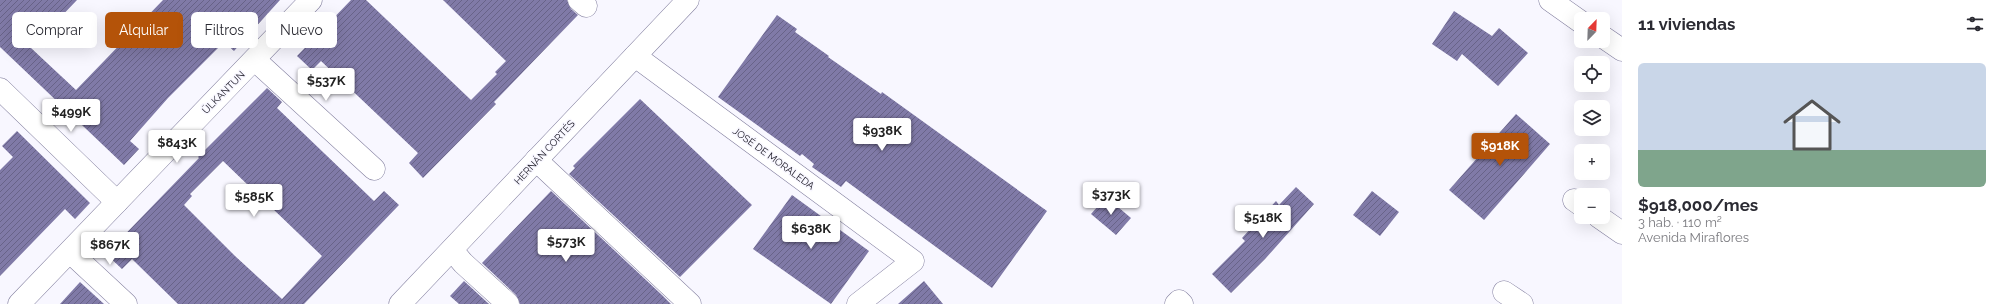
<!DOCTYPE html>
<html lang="es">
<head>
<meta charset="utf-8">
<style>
  :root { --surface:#fff; --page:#f2f2f3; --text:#2b2b33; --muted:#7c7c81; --line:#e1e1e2; --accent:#b45309 }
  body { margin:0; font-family:Raleway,sans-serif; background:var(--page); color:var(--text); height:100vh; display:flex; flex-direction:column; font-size:15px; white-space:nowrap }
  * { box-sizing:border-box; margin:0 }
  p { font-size:13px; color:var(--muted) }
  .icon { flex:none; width:22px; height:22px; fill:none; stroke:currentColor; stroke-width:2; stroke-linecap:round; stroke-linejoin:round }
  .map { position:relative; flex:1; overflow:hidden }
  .panel { display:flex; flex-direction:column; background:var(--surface); width:380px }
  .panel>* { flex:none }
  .banner { position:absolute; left:12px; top:12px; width:380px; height:36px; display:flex; gap:8px }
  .needle { width:26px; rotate:23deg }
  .fabs { position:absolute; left:1574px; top:12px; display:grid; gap:8px }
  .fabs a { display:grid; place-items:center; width:36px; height:36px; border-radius:6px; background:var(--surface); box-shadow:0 4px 16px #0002; font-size:20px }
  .price { position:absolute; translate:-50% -34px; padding:0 9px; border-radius:4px; background:#fff; color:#222; font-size:13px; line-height:26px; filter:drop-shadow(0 1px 2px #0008) }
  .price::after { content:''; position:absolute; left:50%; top:24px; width:12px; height:9px; margin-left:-6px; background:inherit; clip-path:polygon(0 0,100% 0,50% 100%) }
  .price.active { background:var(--accent); color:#fff }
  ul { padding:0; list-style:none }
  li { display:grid; align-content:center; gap:8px; height:212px; padding:0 16px }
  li+li { border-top:1px solid var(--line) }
  li span { display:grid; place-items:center; height:124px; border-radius:6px; color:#555 }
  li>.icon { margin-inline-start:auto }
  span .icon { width:72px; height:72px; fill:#fffc; stroke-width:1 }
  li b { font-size:17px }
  h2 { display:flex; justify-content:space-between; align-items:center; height:48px; padding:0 16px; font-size:17px }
  .tag { padding:0 14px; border-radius:6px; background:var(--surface); box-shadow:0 4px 16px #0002; font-size:14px; line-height:36px }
  .tag.active { background:var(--accent); color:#fff }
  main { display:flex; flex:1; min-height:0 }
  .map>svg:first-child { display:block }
</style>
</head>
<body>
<main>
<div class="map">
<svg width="1622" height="304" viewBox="0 0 1622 304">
  <defs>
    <pattern id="building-hatch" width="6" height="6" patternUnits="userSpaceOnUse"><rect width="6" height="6" fill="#807aa7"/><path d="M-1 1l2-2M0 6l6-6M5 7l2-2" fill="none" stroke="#686388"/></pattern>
  </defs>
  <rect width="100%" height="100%" fill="#f8f7ff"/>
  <g fill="url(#building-hatch)" fill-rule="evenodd">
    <path d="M0,0H77L31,48L76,90L163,0H280L234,51L224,42L168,98L130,141L139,149L124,165L0,47Z"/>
    <path d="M351,0H366L471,100L497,74L495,72L506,61L443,0H567L571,9L578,15L494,102L496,104L423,178L409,163L418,153L321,61L312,70L297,56Z"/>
    <path d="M1454,11L1492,36L1499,28L1528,53L1498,86L1462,54L1457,61L1432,44Z"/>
    <path d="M777,15L797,29L795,32L829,56L828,57L881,94L882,92L1047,211L992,288L846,181L841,187L812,167L814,164L802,154L800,156L718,97Z"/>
    <path d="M267,88L282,102L277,108L374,201L384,191L399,205L304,304H178L132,259L122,269L106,254L199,158L198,157ZM223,161L322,256L282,299L235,256L184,205L192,196L190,194Z"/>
    <path d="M640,99L752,205L680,277L569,174L575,168L573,166Z"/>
    <path d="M1516,114L1550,144L1484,220L1449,190Z"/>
    <path d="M17,131L90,203L75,219L65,209L0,276V170L13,157L2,146Z"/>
    <path d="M1296,187L1314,204L1265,259L1231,293L1212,274L1245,241L1242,238L1276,201L1279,205Z"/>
    <path d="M551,191L662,295L671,304H520L516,295L482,263Z"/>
    <path d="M1372,191L1399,212L1380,236L1353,215Z"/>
    <path d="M792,195L869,251L831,304L753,249Z"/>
    <path d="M1106,197L1131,218L1116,235L1091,214Z"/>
    <path d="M464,281L489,304H459L450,296Z"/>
    <path d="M924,281L943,304H898Z"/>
    <path d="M80,282L104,304H60Z"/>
  </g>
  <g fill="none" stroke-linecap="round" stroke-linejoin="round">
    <g stroke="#8480a0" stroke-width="23">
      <g id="street">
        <path d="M579,0L586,6"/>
        <path d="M635,56L913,261L858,304"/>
        <path d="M255,60L374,169"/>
        <path d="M0,89L117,202"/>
        <path d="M536,160L690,304"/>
        <path d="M1574,200L1581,205"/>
        <path d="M1599,217L1622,233"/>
        <path d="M452,250L463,263L508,304"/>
        <path d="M70,252L126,304"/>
        <path d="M1504,292L1522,304"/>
        <path d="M19,304L311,0"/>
        <path d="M400,304L688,0"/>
        <path d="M1176,304L1179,301L1182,304"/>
      </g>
    </g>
    <g stroke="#8480a0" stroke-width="23">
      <g id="secondary">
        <path d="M1550,0L1581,22"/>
        <path d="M1603,37L1622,50"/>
      </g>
    </g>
    <use href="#street" stroke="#fff" stroke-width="22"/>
    <use href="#secondary" stroke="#fff" stroke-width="22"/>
  </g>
  <g text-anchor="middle" stroke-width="3" stroke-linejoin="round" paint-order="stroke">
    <g font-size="10" fill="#1a1824" stroke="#f8f7ff">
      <text transform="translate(223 92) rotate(-45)" y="4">ÜLKANTUN</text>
      <text transform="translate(544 152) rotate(-47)" y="4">HERNÁN CORTÉS</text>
      <text transform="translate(774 158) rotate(36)" y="4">JOSÉ DE MORALEDA</text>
    </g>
  </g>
</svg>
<div class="fabs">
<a><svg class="needle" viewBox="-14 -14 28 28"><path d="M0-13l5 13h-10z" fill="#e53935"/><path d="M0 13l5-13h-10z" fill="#7c7c81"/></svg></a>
<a><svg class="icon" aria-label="locate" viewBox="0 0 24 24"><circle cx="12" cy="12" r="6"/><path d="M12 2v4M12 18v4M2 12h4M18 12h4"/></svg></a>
<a><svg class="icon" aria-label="layers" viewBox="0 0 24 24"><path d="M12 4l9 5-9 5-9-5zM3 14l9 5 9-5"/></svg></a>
<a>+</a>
<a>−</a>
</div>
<b class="price" style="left:326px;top:102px">$537K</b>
<b class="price" style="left:71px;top:133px">$499K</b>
<b class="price" style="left:882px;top:152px">$938K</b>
<b class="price" style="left:177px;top:164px">$843K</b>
<b class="price active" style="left:1500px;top:167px">$918K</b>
<b class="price" style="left:1111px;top:216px">$373K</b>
<b class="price" style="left:254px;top:218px">$585K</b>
<b class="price" style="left:1263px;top:239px">$518K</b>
<b class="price" style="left:811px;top:250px">$638K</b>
<b class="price" style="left:566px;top:263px">$573K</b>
<b class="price" style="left:110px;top:266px">$867K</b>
<div class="banner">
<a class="tag">Comprar</a>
<a class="tag active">Alquilar</a>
<a class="tag">Filtros</a>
<a class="tag">Nuevo</a>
</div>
</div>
<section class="panel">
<h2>11 viviendas<svg class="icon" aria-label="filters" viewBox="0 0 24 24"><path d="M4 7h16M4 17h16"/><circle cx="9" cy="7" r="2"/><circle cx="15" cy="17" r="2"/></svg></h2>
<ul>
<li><span style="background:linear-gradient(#c9d6e8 70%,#7fa58c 0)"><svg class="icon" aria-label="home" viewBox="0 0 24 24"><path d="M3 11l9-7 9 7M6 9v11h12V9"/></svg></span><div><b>$918,000/mes</b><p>3 hab. · 110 m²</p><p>Avenida Miraflores</p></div></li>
</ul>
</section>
</main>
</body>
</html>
